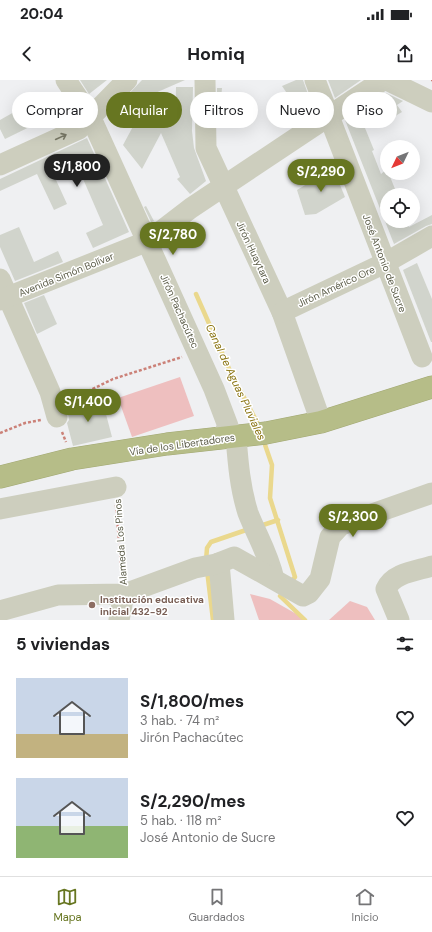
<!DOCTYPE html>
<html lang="es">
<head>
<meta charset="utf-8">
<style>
  :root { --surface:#fff; --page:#f2f2f2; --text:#202124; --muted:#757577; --line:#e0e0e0; --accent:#677621 }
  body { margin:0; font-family:"DM Sans",sans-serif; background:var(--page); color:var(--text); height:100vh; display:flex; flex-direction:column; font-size:15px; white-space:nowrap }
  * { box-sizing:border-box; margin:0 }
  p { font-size:13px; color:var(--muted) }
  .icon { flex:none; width:22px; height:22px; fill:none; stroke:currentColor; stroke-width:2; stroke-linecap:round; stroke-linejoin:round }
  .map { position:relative; height:540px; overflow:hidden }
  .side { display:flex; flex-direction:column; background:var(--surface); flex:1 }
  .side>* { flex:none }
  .guide { position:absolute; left:12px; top:12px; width:408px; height:36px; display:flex; gap:8px }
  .needle { width:26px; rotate:227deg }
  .buttons { position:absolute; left:380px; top:60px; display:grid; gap:8px }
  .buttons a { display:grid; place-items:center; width:40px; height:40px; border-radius:50%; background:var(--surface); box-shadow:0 4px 16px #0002; font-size:20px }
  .price { position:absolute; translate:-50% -34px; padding:0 9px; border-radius:14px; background:var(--accent); color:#fff; font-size:13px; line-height:26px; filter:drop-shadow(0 1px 2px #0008) }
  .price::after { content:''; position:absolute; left:50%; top:24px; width:12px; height:9px; margin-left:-6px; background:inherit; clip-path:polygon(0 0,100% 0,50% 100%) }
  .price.active { background:#222; color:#fff }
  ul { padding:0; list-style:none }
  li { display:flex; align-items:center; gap:12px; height:100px; padding:0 16px }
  li span { display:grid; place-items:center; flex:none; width:112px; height:80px; border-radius:0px; color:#555 }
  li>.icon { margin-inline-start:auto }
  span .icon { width:48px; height:48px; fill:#fffc; stroke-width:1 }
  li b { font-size:17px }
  h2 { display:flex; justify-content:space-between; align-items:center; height:48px; padding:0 16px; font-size:17px }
  .chip { padding:0 14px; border-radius:18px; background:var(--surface); box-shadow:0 4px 16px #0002; font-size:14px; line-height:36px }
  .chip.active { background:var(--accent); color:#fff }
  .status { display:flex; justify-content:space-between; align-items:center; height:28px; padding:0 20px; background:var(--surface); direction:ltr }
  .status svg { height:11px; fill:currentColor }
  header { display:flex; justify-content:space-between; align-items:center; height:52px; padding:0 16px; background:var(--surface); font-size:18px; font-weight:700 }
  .menu { display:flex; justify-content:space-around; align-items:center; height:56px; border-top:1px solid var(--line); background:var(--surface); font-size:11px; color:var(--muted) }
  .menu a { display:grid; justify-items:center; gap:2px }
  .menu .active { color:var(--accent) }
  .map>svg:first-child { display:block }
</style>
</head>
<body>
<div class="status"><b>20:04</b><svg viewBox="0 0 49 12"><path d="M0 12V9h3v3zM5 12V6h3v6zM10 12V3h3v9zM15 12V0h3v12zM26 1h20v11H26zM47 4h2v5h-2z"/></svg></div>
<header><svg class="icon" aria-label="back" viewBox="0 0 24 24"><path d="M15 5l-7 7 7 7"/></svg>Homiq<svg class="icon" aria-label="share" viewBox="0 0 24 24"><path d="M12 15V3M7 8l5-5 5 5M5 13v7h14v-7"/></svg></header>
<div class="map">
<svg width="432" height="540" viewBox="0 0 432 540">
  <rect width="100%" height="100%" fill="#eff0f2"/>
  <g fill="#eebfbf">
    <path d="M180,297L194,336L132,357L118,318Z"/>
    <path d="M250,514L270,519L307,540H259Z"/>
    <path d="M350,521L367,527L375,540H329Z"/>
  </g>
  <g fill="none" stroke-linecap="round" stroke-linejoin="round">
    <g stroke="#ead88d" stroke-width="4.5">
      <path d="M196,214L230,291L260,348"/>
      <path d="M263,359L272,385L270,418L295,497L290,503"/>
      <path d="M260,446L278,440"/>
      <path d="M206,481L207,468L211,462L249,449"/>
      <path d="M207,490L213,540"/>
      <path d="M283,512L280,516L305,540"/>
    </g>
  </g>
  <g fill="#d1d4cc">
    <path d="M80,0H107L89,14Z"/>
    <path d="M142,0H185L153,14L132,27L110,34Z"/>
    <path d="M296,0H303L314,31L304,38L282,6Z"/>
    <path d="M328,0H361L335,18Z"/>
    <path d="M176,7H193L192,51L194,68L206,101L190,114L177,99L180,97L161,53L142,89L123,65L143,28L175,45Z"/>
    <path d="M217,8H222L220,33H217Z"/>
    <path d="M386,13L403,21L397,25L402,32L387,41L377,18Z"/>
    <path d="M59,16L66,29L5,59L0,49V40L23,27L25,31Z"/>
    <path d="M358,31L374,70L372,71L381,94L387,89L395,109L387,113V141H406L409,147L432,135V144L426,146L394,164L345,40Z"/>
    <path d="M87,58L129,152L93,168L86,153L103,145L74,78L51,89L67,124L54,130L37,94L0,111V99Z"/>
    <path d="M333,88L345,117L316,134L305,135L297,110Z"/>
    <path d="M146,126L154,141L151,142L144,127Z"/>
    <path d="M19,147L34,182L58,171L63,182L15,201L0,167V155Z"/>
    <path d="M417,183L432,219V262H431L403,190Z"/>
    <path d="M44,215L57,244L37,254L24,223Z"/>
    <path d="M102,319L112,357L73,366L67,343L69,340L67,328Z"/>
  </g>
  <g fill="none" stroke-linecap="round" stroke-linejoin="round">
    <g stroke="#a2a873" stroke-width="23">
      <path id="highway" d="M0,397L72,379L167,364L266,353L321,342L432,307"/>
    </g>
    <g stroke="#cb8178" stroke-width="2.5" stroke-dasharray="3 2" stroke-linecap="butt">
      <path d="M431,0H432"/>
      <path d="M70,320L113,299L182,277"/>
      <path d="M62,352L66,362"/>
      <path d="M0,353L25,343L41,340"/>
      <path d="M116,425L122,497"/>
    </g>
    <g stroke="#cdcebe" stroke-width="21">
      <path d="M66,0L91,38L214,309L228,346L222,358"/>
      <path d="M205,0L206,68L282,232L321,342"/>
      <path d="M315,0L422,277"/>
      <path d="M387,0L432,22"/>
      <path d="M0,85L79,49L127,0"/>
      <path d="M0,199L50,312L57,337"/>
      <path d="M0,220L148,161L191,128L383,0"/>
      <path d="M282,232L385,183L432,156"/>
      <path d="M236,357C238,382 240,408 248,433C257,456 268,473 274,499"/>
      <path d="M0,429L116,407"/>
      <path d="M219,483L224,540"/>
      <path d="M0,531L58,515L124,514L195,488L216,484L234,477L303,516L309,513L320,499L330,457L341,445L432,413"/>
      <path d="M119,540L124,514"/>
      <path d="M399,540L386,509C393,493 416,491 432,486"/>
    </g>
    <use href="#highway" stroke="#b6bd88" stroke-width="22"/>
  </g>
  <defs><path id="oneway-shaft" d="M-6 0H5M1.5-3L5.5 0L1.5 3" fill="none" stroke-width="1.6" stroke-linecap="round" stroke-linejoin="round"/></defs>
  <use stroke="#787866" href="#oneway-shaft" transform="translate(61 57) rotate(-25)"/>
  <circle fill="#8d6e63" stroke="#fff" stroke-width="1.5" cx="92" cy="525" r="4"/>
  <g text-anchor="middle" stroke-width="3" stroke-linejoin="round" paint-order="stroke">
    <g font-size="10" fill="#5b5c48" stroke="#fff">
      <text transform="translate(254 172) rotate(65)" y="4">Jirón Huaytara</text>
      <text transform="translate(385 183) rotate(69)" y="4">José Antonio de Sucre</text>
      <text transform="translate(66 194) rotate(-22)" y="4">Avenida Simón Bolívar</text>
      <text transform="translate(336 206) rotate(-25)" y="4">Jirón Américo Ore</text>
      <text transform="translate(180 231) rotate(66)" y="4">Jirón Pachacútec</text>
      <text transform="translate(182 364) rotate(-8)" y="4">Vía de los Libertadores</text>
      <text transform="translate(120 462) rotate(-94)" y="4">Alameda Los Pinos</text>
    </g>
    <g font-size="10" font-weight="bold" fill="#785e54" stroke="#fff" text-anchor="start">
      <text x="100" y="523">Institución educativa<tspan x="100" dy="12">inicial 432-92</tspan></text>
    </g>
    <g font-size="11" font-style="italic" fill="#897310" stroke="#fff">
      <text transform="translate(236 302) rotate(65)" y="4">Canal de Aguas Pluviales</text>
    </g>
  </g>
</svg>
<div class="buttons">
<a><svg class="needle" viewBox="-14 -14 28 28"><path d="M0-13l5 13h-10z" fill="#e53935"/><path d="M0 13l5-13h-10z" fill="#757577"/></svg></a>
<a><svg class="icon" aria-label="locate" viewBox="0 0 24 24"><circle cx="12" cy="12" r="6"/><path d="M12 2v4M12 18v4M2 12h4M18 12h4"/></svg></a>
</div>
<b class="price active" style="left:77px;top:108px">S/1,800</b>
<b class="price" style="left:321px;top:113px">S/2,290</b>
<b class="price" style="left:173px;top:176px">S/2,780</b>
<b class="price" style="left:88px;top:343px">S/1,400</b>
<b class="price" style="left:353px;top:458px">S/2,300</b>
<div class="guide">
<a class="chip">Comprar</a>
<a class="chip active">Alquilar</a>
<a class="chip">Filtros</a>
<a class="chip">Nuevo</a>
<a class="chip">Piso</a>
</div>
</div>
<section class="side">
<h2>5 viviendas<svg class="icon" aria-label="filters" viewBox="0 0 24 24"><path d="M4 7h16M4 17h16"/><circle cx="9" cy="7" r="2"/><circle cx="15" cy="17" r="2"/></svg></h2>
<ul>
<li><span style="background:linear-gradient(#c9d6e8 70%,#c2b280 0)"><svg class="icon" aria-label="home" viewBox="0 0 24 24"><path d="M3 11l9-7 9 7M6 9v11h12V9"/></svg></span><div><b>S/1,800/mes</b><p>3 hab. · 74 m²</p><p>Jirón Pachacútec</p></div><svg class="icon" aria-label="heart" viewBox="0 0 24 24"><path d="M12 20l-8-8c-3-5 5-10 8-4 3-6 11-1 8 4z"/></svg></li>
<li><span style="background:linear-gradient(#c9d6e8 60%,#8fb573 0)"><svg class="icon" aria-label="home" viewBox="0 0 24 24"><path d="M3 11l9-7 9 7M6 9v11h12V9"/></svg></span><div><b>S/2,290/mes</b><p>5 hab. · 118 m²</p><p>José Antonio de Sucre</p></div><svg class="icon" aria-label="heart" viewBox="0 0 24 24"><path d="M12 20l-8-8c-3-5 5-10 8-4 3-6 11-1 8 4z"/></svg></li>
</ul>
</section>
<nav class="menu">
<a class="active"><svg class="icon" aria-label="map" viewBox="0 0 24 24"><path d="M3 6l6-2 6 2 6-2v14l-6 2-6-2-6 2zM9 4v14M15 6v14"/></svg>Mapa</a>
<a><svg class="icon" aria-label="saved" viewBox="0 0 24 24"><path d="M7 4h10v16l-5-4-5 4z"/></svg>Guardados</a>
<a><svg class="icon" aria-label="home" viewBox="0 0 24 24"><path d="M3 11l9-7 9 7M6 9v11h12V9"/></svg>Inicio</a>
</nav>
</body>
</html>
